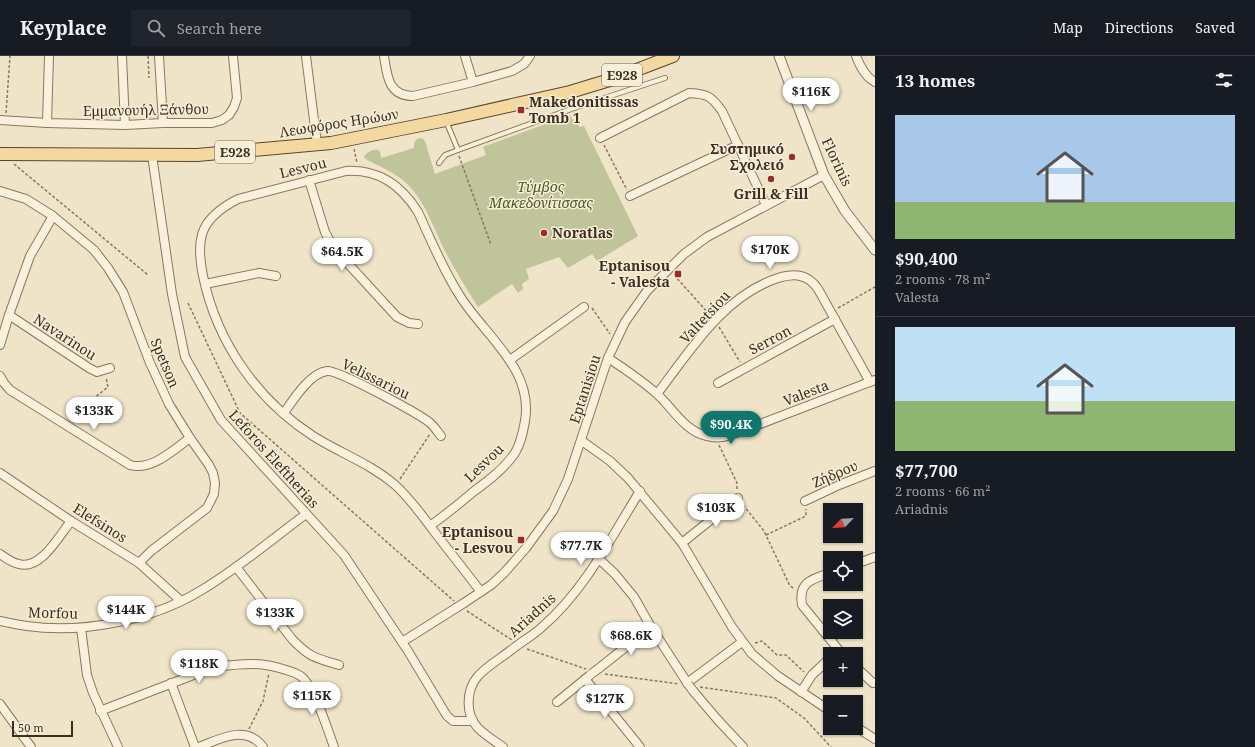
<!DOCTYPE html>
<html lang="en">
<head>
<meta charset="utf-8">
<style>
  :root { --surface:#171b24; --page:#20242c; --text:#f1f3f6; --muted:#9ea1a6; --line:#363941; --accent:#0f766e }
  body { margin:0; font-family:"Noto Serif",serif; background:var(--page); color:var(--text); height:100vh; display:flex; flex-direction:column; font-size:15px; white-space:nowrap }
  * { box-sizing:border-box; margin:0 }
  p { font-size:13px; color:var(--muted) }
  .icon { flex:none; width:22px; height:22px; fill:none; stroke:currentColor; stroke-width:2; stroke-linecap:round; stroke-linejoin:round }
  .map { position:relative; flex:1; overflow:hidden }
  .details { display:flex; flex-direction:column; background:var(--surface); width:380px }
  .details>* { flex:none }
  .needle { width:26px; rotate:245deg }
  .controls { position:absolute; left:823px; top:447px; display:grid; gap:8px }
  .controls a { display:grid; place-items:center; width:40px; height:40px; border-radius:0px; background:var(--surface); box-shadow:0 1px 3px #0004; font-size:20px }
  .scale { position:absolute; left:12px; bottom:10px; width:61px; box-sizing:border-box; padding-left:4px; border:2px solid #3d2e20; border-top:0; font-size:11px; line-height:14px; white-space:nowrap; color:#3d2e20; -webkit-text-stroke:3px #f7eed8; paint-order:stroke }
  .price { position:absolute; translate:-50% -34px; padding:0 9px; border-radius:14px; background:#fff; color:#222; font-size:13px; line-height:26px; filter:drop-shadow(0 1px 2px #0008) }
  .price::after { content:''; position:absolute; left:50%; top:24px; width:12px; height:9px; margin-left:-6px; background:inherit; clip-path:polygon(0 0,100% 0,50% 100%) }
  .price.current { background:var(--accent); color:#fff }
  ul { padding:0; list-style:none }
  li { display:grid; align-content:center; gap:8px; height:212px; padding:0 20px }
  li+li { border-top:1px solid var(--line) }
  li span { display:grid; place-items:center; height:124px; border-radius:0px; color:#555 }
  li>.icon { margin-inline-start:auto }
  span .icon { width:72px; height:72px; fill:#fffc; stroke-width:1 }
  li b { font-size:17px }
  h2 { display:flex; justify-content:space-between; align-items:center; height:48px; padding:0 20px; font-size:17px }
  header { display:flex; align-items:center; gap:24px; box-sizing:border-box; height:56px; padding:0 20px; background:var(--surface); border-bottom:1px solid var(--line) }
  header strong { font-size:19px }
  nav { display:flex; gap:22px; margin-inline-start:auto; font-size:14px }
  .search { width:280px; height:36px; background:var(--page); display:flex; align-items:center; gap:10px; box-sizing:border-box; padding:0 14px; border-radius:0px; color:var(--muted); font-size:15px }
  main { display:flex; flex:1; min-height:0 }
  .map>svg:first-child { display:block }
</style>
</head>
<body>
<header>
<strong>Keyplace</strong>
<div class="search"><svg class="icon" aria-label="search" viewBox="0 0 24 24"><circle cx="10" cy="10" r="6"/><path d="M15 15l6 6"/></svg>Search here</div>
<nav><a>Map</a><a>Directions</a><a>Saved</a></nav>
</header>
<main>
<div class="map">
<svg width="875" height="691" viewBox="0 0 875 691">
  <rect width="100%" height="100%" fill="#f0e4c8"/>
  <path fill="#bfc49a" d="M570,59L572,63L580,71L584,70L638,180L597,205L592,198L568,212L559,201L526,213L529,223L522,228L523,233L518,237L512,228L478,251C466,232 455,214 445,195C433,171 425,144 405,126C394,116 379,110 365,103L364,100C369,95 374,92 380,95L381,102L414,92V87L417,83L422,82L425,85L435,118L486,99L483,91Z"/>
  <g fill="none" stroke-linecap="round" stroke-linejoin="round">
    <g stroke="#8d765c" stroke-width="6">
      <g id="service">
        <path d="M570,38L574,52"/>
        <path d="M446,65L458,94"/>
        <path d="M439,107L445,99L458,94L574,52L665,22"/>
        <path d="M856,574L858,573"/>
        <path d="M830,583L850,576"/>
      </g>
    </g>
    <g stroke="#8d765c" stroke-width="10">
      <g id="minor">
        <path d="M122,0L125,69"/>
        <path d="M159,0L163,67"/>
        <path d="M306,0L317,88"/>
        <path d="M384,0C387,19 388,40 413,40L473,26L512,15L524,8L530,0"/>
        <path d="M465,0L473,26"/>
        <path d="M856,0C860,10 865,21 875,26"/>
        <path d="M0,64L47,67L125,69L163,67H212L222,64L229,59L234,51L237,42L233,0"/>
        <path d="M47,67L49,0"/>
        <path d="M600,82L689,37C708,38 711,40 722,55L766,149"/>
        <path d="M152,99L172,238L185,301L221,364L344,499L408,595L447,660L453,665H473"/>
        <path d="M309,124L325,176L332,189L341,200L397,261L409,267L418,268"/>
        <path d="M0,135L26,143L53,160L94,194L108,212L123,236L150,307L169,348L190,382L209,409L213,417L215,427L214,438L207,452L151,495L139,507"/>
        <path d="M630,140L738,89"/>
        <path d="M205,228L259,217L276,220"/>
        <path d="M9,259L89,312L97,316L110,312"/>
        <path d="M0,289L9,259L30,200L53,160"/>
        <path d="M608,302C625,313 641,324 656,337C672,351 684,375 707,380C719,384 731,379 742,375L875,324"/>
        <path d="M510,304L584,251"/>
        <path d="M0,320L4,327L10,334L130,409C152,415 173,394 190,382"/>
        <path d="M718,327L835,263"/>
        <path d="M657,338C690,295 723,240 778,222C795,217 808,218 818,233L870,326"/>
        <path d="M284,357C293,344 310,317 327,315C339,314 417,357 429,366C434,370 437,375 441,380"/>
        <path d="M582,385L610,405L628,422L682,487L732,571L752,598L778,620L830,655"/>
        <path d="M0,417L71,465L139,507L181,545"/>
        <path d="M805,445L839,429L875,415"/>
        <path d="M430,470C445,459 459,448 473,436C488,425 504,413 515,397C521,387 523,376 525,365C534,313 485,280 460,240C443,214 431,184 418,156C401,129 379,113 346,115L238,143C201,162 195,181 203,220C217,286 256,343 313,380C340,397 369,407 394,428C409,441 421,458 433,474C449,495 465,515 481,536"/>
        <path d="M682,487L738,442"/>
        <path d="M0,498C6,502 12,507 19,508C41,514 59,480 71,465"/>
        <path d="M599,503L615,518L634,541L651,571L688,628"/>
        <path d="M856,508L875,501"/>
        <path d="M236,511L292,583C309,601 315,602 339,609"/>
        <path d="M830,517C812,523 798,526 802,549L842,598"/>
        <path d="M464,547L491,529L504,517L526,492L553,455L568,423L608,302L625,266L647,235L684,198L707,181L824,119"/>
        <path d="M0,565C9,567 18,569 27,570C83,578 152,564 200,535C237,513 271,484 306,458"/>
        <path d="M81,572L87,619L93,637L118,691"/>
        <path d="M402,586L456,552"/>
        <path d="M522,586C529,581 536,577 542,571C584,535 611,482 640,435"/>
        <path d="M856,611L873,627H875"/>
        <path d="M598,613L651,571"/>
        <path d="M585,623L640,691"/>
        <path d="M171,627L195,691"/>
        <path d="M687,627L742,586"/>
        <path d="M694,636L717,663L743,691"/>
        <path d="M801,636L812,619L830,602"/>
        <path d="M557,646L589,620"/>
        <path d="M0,648L31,691"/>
        <path d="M100,655L214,611C240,608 260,605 286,614C292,616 298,617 303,622C316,636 327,672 334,691"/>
        <path d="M856,671L875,683"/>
        <path d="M199,691C220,683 246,668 263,691"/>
        <path d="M503,691C495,685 486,680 478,672C465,658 466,634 478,620C488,609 503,601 515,591"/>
      </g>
    </g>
    <g stroke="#8d765c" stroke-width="11">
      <path id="tertiary" d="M779,0L824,119L845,155L875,194"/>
    </g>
    <g stroke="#5b4430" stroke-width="14">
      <path id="primary" d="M0,98L197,99L331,87L446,64L570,36L613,23L673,0"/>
    </g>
    <g stroke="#8d765c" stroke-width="1.5" stroke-dasharray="3 2" stroke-linecap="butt">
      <path d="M148,0L149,22"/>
      <path d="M6,57L10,0"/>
      <path d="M604,89L627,134"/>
      <path d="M354,93L357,107"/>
      <path d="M459,100L491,189"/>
      <path d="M14,108L148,219"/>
      <path d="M674,219L710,259"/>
      <path d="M188,247L240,357L454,545"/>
      <path d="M592,252L610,278"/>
      <path d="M838,252L875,231"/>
      <path d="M719,271L740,306"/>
      <path d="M69,362L108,331L106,321"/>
      <path d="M719,389L737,427V435"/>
      <path d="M400,423L430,378"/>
      <path d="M743,449L764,475L790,530L795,533"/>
      <path d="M766,479L806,460V453"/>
      <path d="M467,555L512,584"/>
      <path d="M755,587L762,585L777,599H786L804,616"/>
      <path d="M527,593L586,613"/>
      <path d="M605,618L679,628"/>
      <path d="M700,631L776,642L804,662L831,691"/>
      <path d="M249,673L263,645L269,617"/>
    </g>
    <use href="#service" stroke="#faf1dc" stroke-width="4"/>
    <use href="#minor" stroke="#faf1dc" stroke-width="8"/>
    <use href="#tertiary" stroke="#faf1dc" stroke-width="9"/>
    <use href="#primary" stroke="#f3d9a0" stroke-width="12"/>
    <g stroke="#8d765c" stroke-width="10" stroke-linecap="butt">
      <g id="minor-bridge">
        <path d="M456,552L464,547"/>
        <path d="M515,591L522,586"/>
        <path d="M591,618L598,613"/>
        <path d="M688,628L694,636"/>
      </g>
    </g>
    <use href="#minor-bridge" stroke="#faf1dc" stroke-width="8"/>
  </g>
  <g fill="#9e2a2b" stroke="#f7eed8" stroke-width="1.5">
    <rect x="517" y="50" width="8" height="8" rx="2"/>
    <circle cx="792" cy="101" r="4"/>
    <circle cx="771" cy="123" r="4"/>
    <circle cx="544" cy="177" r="4"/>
    <rect x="674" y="214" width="8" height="8" rx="2"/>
    <rect x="517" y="480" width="8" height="8" rx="2"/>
  </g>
  <g text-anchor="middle" stroke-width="3" stroke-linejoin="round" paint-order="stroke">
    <g fill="#f7eed8" stroke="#756857" stroke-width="1">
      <rect x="602" y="8" width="40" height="22" rx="3"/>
      <rect x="215" y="85" width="40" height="22" rx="3"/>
    </g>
    <g font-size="13" font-weight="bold" fill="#3d2e20">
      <text x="622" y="24">E928</text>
      <text x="235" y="101">E928</text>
    </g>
    <g font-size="14" font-weight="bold" fill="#3d2e20" stroke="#f7eed8" text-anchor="end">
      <text x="529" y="51" text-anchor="start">Makedonitissas<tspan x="529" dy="16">Tomb 1</tspan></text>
      <text x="784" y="98">Συστημικó<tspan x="784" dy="16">Σχολειó</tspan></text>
      <text x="771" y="143" text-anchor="middle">Grill &amp; Fill</text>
      <text x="552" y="182" text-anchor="start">Noratlas</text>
      <text x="670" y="215">Eptanisou<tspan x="670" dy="16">- Valesta</tspan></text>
      <text x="513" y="481">Eptanisou<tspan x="513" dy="16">- Lesvou</tspan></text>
    </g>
    <g font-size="14" fill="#3d2e20" stroke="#f7eed8">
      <text transform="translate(146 54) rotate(-1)" y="5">Εμμανουήλ Ξάνθου</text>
      <text transform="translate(339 67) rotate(-9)" y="5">Λεωφόρος Ηρώων</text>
      <text transform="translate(837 106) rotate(65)" y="5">Florinis</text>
      <text transform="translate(303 112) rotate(-14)" y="5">Lesvou</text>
      <text transform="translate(705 261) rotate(-47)" y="5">Valtetsiou</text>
      <text transform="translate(65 281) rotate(33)" y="5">Navarinou</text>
      <text transform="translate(770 284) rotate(-28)" y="5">Serron</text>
      <text transform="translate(165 307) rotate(67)" y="5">Spetson</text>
      <text transform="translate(376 323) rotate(26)" y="5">Velissariou</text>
      <text transform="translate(585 333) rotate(-72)" y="5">Eptanisiou</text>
      <text transform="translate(806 337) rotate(-21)" y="5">Valesta</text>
      <text transform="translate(274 403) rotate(48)" y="5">Leforos Eleftherias</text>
      <text transform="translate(484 407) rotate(-44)" y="5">Lesvou</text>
      <text transform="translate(835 418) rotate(-23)" y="5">Ζήδρου</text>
      <text transform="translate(100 467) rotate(32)" y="5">Elefsinos</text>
      <text transform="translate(53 557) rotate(2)" y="5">Morfou</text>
      <text transform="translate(532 559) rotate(-42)" y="5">Ariadnis</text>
    </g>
    <g font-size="14" font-style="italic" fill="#4d5a26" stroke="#f7eed8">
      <text x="541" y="136">Τύμβος<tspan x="541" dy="16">Μακεδονίτισσας</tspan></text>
    </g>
  </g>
</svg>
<div class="controls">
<a><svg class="needle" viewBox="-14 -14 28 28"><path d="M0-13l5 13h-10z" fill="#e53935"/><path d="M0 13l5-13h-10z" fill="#9ea1a6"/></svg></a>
<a><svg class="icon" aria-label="locate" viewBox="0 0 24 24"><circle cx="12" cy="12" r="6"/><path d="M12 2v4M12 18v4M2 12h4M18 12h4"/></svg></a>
<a><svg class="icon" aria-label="layers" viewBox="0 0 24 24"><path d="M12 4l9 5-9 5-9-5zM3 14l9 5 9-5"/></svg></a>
<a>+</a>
<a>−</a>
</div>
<div class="scale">50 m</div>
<b class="price" style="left:811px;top:56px">$116K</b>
<b class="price" style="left:770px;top:214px">$170K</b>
<b class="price" style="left:342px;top:216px">$64.5K</b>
<b class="price" style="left:94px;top:375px">$133K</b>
<b class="price current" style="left:731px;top:389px">$90.4K</b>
<b class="price" style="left:716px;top:472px">$103K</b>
<b class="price" style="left:581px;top:510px">$77.7K</b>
<b class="price" style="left:126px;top:574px">$144K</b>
<b class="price" style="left:275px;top:577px">$133K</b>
<b class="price" style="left:631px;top:600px">$68.6K</b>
<b class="price" style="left:199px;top:628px">$118K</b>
<b class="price" style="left:312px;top:660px">$115K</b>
<b class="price" style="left:605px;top:663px">$127K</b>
</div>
<section class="details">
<h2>13 homes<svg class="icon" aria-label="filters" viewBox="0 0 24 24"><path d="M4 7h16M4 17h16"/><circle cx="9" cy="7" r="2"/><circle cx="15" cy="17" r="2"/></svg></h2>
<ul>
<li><span style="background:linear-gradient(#a9c7e8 70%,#8fb573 0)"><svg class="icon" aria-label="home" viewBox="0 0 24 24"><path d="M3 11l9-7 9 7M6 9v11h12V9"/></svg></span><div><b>$90,400</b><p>2 rooms · 78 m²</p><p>Valesta</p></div></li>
<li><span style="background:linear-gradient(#bfe0f5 60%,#8fb573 0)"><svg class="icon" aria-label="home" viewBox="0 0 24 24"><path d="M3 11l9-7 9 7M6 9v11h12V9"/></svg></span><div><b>$77,700</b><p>2 rooms · 66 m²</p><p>Ariadnis</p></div></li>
</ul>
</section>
</main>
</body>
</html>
